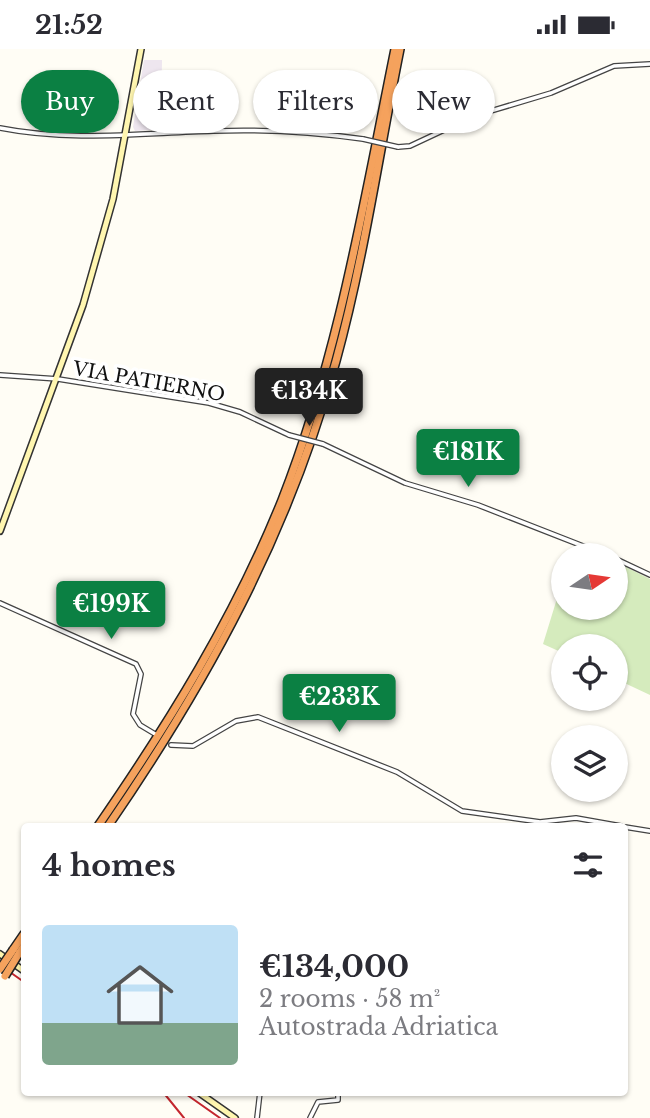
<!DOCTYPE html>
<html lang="en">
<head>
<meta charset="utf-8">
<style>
  :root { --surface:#fff; --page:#f2f2f3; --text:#2b2b33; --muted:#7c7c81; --line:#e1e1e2; --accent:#0b8043 }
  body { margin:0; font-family:"Libre Baskerville",serif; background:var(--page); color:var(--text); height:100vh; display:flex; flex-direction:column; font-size:26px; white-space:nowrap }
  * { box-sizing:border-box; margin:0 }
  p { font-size:23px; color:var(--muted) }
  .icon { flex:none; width:38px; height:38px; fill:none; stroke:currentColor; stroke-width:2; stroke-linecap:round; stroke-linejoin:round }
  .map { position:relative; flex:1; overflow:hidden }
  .drawer { position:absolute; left:21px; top:774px; width:607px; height:273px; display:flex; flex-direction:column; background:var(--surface); border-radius:7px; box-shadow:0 2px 5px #0004 }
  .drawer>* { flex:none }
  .banner { position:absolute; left:21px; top:21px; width:609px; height:63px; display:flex; gap:14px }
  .needle { width:46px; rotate:77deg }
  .controls { position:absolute; left:551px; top:494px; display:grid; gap:14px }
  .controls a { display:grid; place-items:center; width:77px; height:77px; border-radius:50%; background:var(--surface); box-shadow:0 2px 5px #0004; font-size:35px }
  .price { position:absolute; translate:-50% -60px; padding:0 16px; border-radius:7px; background:var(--accent); color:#fff; font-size:23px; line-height:46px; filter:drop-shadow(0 2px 4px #0008) }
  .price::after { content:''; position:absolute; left:50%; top:42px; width:21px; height:16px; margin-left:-10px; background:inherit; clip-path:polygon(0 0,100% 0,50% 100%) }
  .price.active { background:#222; color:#fff }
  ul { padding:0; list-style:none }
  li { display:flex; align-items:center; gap:21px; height:175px; padding:0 21px }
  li+li { border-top:2px solid var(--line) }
  li span { display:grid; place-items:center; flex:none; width:196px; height:140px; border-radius:7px; color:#555 }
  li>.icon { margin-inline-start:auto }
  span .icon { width:84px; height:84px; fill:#fffc; stroke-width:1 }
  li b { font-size:30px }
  h2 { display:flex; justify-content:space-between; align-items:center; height:84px; padding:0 21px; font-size:30px }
  .tag { padding:0 24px; border-radius:32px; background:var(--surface); box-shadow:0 2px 5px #0004; font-size:24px; line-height:63px }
  .tag.active { background:var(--accent); color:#fff }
  .status { display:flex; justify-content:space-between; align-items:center; height:49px; padding:0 35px; background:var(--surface); direction:ltr }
  .status svg { height:19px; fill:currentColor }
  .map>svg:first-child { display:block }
</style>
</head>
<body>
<div class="status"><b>21:52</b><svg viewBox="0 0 49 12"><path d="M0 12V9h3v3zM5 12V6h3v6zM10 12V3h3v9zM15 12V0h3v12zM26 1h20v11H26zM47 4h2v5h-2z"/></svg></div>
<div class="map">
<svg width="650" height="1069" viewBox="0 0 650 1069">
  <rect width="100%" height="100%" fill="#fffdf5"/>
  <path fill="#eee6ef" d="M144,11H162L161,80L135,82L133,78Z"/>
  <path fill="#d5ebbd" d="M616,513L650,530V646L616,630V597H564L563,604L543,595L563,530L564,558H616Z"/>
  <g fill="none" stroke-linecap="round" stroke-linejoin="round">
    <g stroke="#444" stroke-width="6">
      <g id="minor">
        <path d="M0,79C70,93 142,84 213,82C263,80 313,83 363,90"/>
        <path d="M398,98L410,97L474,67L551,44L614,17L650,15"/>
        <path d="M0,326L58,330L209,354L240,363L289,386"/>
        <path d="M323,395L405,434L478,456L606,506"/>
        <path d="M616,510L650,526"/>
        <path d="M0,554L136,615L141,625L133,665L140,676L155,685"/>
        <path d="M171,696L193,697L236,672L258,668L397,723L462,762L540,773L576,769L621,777"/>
        <path d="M625,778L650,782"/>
        <path d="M257,1069L260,1043"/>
        <path d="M310,1069L318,1053L338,1051V1043"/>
      </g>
    </g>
    <g stroke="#333" stroke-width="8">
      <g id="secondary">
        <path d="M0,482L83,256L113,150L141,0"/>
        <path d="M0,905L24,922"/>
        <path d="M198,1043L235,1069"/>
      </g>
    </g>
    <g stroke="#222" stroke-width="10">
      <g id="motorway">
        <path d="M98,777C169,674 235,568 282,451C339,306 364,152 395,0"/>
        <path d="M108,777C209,630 288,485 336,312C364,210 379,104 400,0"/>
        <path d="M13,901L24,885"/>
        <path d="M18,906L24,897"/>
      </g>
    </g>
    <use href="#minor" stroke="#fff" stroke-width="3.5"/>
    <use href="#secondary" stroke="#fff6b0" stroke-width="5"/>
    <use href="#motorway" stroke="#f5a25d" stroke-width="7"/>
    <g stroke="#c4262e" stroke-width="2">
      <path d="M0,916L24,933"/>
      <path d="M163,1043L184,1069"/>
      <path d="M183,1043L220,1069"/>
    </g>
    <g stroke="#444" stroke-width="6" stroke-linecap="butt">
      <g id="minor-bridge">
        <path d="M363,90L398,98"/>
        <path d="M289,386L323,395"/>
      </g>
    </g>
    <g stroke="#222" stroke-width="10" stroke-linecap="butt">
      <g id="motorway-bridge">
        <path d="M0,920L13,901"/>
        <path d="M5,927L18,906"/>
      </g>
    </g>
    <use href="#minor-bridge" stroke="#fff" stroke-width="3.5"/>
    <use href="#motorway-bridge" stroke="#f5a25d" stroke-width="7"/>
  </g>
  <g text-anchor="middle" stroke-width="7" stroke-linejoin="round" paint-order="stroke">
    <g font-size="19" fill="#111" stroke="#fff">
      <text transform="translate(149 332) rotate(10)" y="7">VIA PATIERNO</text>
    </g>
  </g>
</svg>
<div class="controls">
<a><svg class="needle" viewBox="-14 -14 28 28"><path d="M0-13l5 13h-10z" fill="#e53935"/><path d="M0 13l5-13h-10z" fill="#7c7c81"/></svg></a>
<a><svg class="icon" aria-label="locate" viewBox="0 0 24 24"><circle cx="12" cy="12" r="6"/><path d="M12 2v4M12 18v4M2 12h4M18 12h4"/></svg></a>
<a><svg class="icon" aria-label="layers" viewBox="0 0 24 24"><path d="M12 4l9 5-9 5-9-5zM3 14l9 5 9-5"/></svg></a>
</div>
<b class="price active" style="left:309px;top:379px">€134K</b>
<b class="price" style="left:468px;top:440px">€181K</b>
<b class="price" style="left:111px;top:592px">€199K</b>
<b class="price" style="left:339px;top:685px">€233K</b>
<div class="banner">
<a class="tag active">Buy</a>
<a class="tag">Rent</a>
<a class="tag">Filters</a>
<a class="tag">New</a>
</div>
<section class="drawer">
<h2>4 homes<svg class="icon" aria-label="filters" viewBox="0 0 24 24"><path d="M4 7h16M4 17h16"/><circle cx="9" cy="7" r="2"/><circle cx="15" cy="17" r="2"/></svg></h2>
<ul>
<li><span style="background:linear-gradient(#bfe0f5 70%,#7fa58c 0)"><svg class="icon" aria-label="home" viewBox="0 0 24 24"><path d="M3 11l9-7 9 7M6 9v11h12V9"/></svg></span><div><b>€134,000</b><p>2 rooms · 58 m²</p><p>Autostrada Adriatica</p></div></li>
</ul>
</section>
</div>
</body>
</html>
